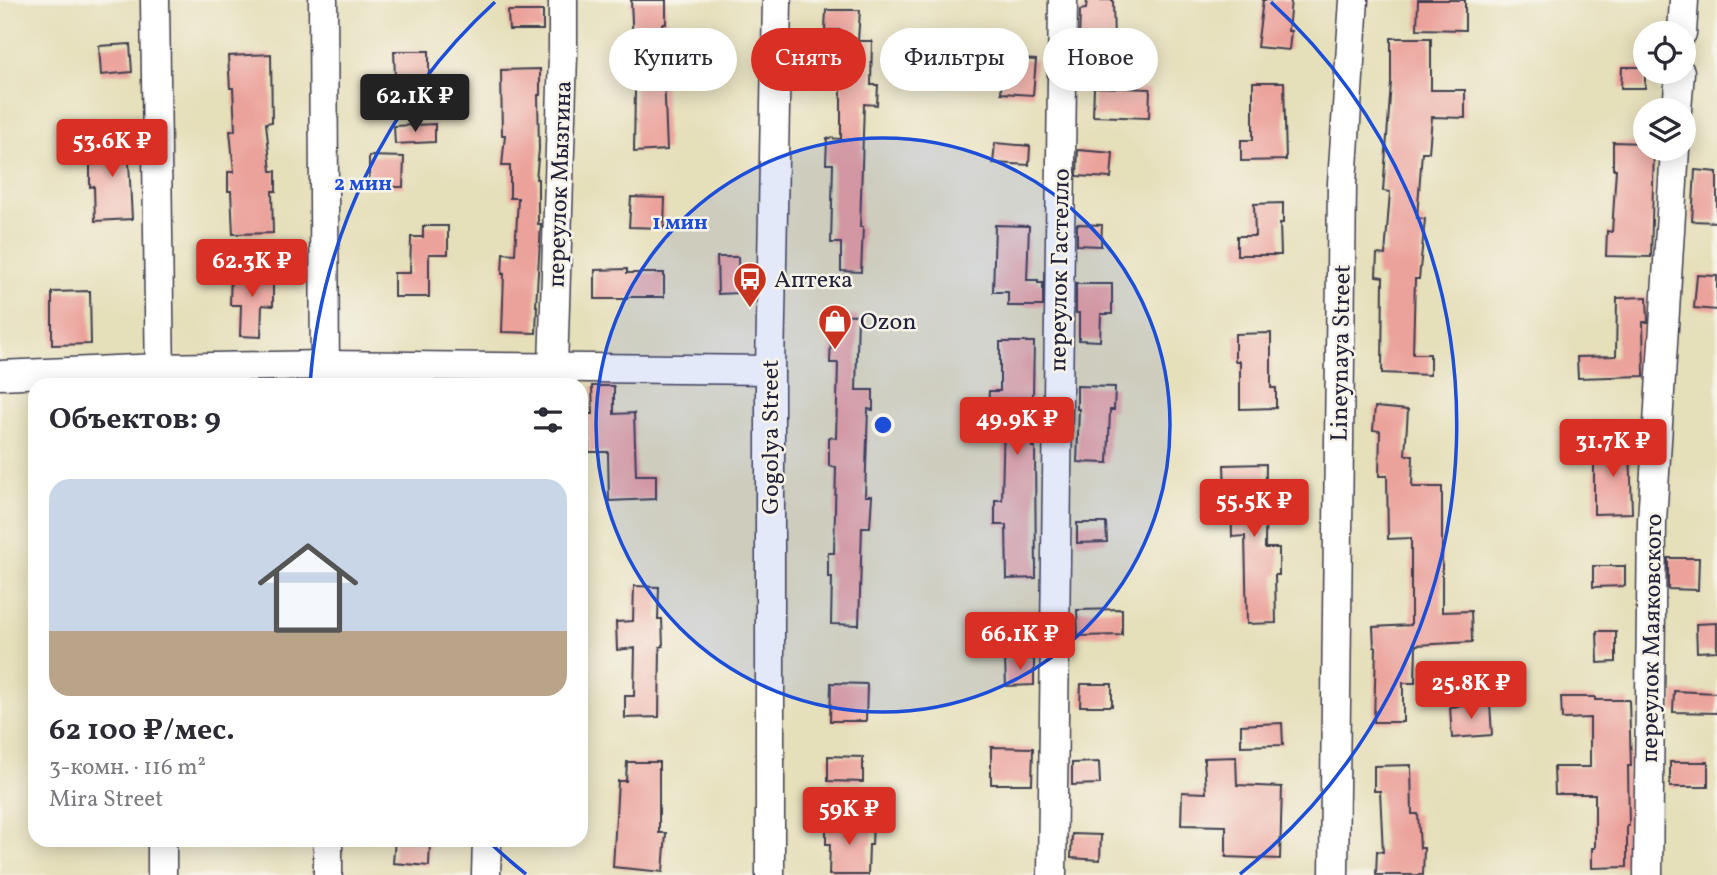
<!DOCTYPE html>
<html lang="ru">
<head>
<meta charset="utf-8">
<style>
  :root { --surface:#fff; --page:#f2f2f3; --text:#2b2b33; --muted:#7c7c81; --line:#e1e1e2; --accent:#d93025 }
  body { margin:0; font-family:Vollkorn,serif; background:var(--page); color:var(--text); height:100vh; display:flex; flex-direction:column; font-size:26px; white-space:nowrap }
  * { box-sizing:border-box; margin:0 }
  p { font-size:23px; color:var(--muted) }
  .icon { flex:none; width:38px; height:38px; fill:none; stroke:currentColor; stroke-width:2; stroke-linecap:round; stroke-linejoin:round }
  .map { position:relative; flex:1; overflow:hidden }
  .sheet { position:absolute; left:28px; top:378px; width:560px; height:469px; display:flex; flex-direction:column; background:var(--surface); border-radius:21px; box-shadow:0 4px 18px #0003 }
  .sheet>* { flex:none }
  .guide { position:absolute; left:609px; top:28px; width:665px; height:63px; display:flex; gap:14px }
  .controls { position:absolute; left:1633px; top:21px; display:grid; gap:14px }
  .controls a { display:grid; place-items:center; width:63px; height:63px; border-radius:50%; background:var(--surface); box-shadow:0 4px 18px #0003; font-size:35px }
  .price { position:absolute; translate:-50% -60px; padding:0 16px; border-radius:7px; background:var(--accent); color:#fff; font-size:23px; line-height:46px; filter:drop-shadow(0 2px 4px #0008) }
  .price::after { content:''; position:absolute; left:50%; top:42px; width:21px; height:16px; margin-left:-10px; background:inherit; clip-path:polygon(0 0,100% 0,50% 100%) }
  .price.selected { background:#222; color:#fff }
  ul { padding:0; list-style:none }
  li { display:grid; align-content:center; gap:14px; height:371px; padding:0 21px }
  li+li { border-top:2px solid var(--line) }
  li span { display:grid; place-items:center; height:217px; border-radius:21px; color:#555 }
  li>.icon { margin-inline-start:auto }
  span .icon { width:126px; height:126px; fill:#fffc; stroke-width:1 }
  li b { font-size:30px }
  h2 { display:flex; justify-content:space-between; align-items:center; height:84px; padding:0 21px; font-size:30px }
  .tag { padding:0 24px; border-radius:32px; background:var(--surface); box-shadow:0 4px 18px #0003; font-size:24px; line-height:63px }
  .tag.selected { background:var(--accent); color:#fff }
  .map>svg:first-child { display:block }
</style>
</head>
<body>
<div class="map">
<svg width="1717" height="875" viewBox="0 0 1717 875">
  <rect width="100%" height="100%" fill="#f7f3e8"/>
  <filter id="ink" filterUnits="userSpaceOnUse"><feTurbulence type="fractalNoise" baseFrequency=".0143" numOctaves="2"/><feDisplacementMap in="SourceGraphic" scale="14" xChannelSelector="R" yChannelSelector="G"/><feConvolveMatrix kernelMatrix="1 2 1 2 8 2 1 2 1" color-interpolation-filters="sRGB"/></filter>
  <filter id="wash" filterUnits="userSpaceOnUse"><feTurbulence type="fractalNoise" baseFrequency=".00686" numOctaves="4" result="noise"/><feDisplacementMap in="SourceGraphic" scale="28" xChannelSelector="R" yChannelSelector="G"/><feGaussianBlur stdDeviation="1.57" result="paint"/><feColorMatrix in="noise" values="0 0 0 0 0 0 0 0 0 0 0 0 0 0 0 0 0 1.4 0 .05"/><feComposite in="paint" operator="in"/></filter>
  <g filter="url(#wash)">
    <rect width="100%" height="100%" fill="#e5dfba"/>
    <g id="blocks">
      <g fill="#eba29b">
        <path d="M631,0H666V24H662L667,150L634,152L635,90Z"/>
        <path d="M1087,0H1113L1114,44L1106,45L1104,76L1080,75L1081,45H1079L1080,10L1086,9Z"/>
        <path d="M1263,0H1291L1288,31H1291L1289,50L1257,47Z"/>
        <path d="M1418,0H1465V30L1417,29Z"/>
        <path d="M826,10H860L858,41H872L871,85H878L877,105L864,104L860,227H863L861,272L841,271V243H831L833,164H826L827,138L841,139V59H838L839,30H825Z"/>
        <path d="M508,11H543V30H509Z"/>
        <path d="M1391,38H1431V90H1465V118L1432,117L1429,152H1422L1417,218L1425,219L1419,279H1415L1413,354H1430V375L1382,373L1383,277L1376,276L1377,254L1385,255L1390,192L1383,191L1391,83Z"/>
        <path d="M130,44L132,72L101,75L99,46Z"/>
        <path d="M394,51H429V77H395Z"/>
        <path d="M271,54L272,122L266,123L271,171H276V191H272L273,233L233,234L231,191H228V172H234L230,131H235L233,88H230L228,56Z"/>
        <path d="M1003,58L1036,60L1033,95L1001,93Z"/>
        <path d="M1622,67H1645V88H1621Z"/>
        <path d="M540,69V95H538L539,149L536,179H538V224H541L536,306H537L536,333L502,332L504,274H502L503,253L515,254L518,198H510V166H502L505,135H502L501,70Z"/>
        <path d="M1253,82H1284L1286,160L1241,161V140H1253Z"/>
        <path d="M1094,87L1150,89L1149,118L1093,116Z"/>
        <path d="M435,124V142L395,144L394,126Z"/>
        <path d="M97,136H131L132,162H129L132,219L95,221L94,186L90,187V161H98Z"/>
        <path d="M1613,142L1645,143V149H1654L1651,257L1606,256L1607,231L1612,232L1616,169H1613Z"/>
        <path d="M995,143L1030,146L1029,165L993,163Z"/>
        <path d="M1078,150L1113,153L1111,178L1077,176Z"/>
        <path d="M369,156L404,157L403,187H369Z"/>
        <path d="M1695,170L1717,172V222L1692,221Z"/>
        <path d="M631,197L665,198L664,228L629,227Z"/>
        <path d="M1283,203V223H1280L1281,255H1237V236H1255L1254,204Z"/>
        <path d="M1077,224L1102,225L1101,246L1077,245Z"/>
        <path d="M995,225L1029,226L1027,280H1038V283H1043V306H1008V292H993Z"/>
        <path d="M423,226H448V254H429V297H394V273H410L411,237H423Z"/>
        <path d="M717,257H738L739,293L718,294Z"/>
        <path d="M627,269V273H664V297H627V299H595V270Z"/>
        <path d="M231,271L273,272V306L262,305L261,337L240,336L241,305H230Z"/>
        <path d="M1697,275L1717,276V310L1694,308Z"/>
        <path d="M1076,284H1112V314H1101L1100,341L1079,340V313H1076Z"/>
        <path d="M90,291L91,344L52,345V292Z"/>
        <path d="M1647,297L1648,322H1643L1644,376L1578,378L1577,357L1616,356L1617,298Z"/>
        <path d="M832,314L858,315L856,390H873V410L868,409L865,496H872L870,527H862L859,625L831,624L832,577H828V553H834L836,467L829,466V437L836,438L838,363H830Z"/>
        <path d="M1271,333V388H1276V408L1240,409V361H1235V334Z"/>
        <path d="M1000,342H1034L1032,447H1035L1036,578L1007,579L1006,525H995V500H1002L1004,417H988L989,391H1000Z"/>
        <path d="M592,386H614V414L634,413L636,475H656V499L609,501L608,452H589L588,414H593Z"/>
        <path d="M1077,386L1115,387L1114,410H1110L1108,463L1077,462L1079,409H1077Z"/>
        <path d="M1375,407L1408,410L1405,455H1413L1412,487H1442V612L1471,611L1472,642L1416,645L1415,683H1403V722H1374L1376,647H1374L1373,627L1411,625V538L1388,539L1387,476H1379L1380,431L1373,430Z"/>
        <path d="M1630,443L1632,513L1594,514V444Z"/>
        <path d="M1266,464L1265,548H1279V575H1275L1276,623L1247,624L1245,536L1232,537L1231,491H1225L1224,465Z"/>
        <path d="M1077,523H1106L1107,542L1077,543Z"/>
        <path d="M1668,558H1699L1698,590L1668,589Z"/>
        <path d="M1593,566H1625V586L1593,587Z"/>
        <path d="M634,586L659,587L658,619H662L663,646L660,647L659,717L625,718V696H634L635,648L617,650L616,622L633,621Z"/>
        <path d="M1122,609V635L1078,636L1077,610Z"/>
        <path d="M1717,623V651L1697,652L1696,624Z"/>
        <path d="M1597,631H1616V662L1598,663Z"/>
        <path d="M1005,659H1034V685L1006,686Z"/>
        <path d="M831,683L867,684L866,721H830Z"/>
        <path d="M1081,684H1112V706H1080Z"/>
        <path d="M1674,691L1717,693V713L1673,712Z"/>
        <path d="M1561,697H1595V700H1629L1631,766H1628L1629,826H1627V867L1592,868V848H1595V794H1555L1554,767H1590V718L1562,719Z"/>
        <path d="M1490,704L1492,735L1452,738L1450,707Z"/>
        <path d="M1282,723L1283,745L1241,746V725Z"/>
        <path d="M991,747L1033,748L1032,784H991Z"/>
        <path d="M828,756L863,757V782L828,781Z"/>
        <path d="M1236,757L1237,785L1282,787L1280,859L1226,857V826L1181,825L1182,792L1206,793L1204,758Z"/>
        <path d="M627,762H659V833H666L663,872L613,867L618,781H626Z"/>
        <path d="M1099,762L1100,784L1072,785V763Z"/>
        <rect x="1670" y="762" width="38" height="25"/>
        <path d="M1411,765L1412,814H1418L1420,848H1424L1423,875H1376L1377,851L1383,852L1380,791H1374V766Z"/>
        <path d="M826,821L873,822L872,845H869L868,875H829L830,844H826Z"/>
        <path d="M1072,834L1101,835L1100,860L1071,858Z"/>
        <path d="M395,840H430L429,866L393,863Z"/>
      </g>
    </g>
  </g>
  <g filter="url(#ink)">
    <use href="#blocks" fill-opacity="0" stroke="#3f3e4e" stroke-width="2"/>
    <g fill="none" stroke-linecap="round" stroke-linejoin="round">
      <g stroke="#3f3e4e" stroke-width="31">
        <g id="minor">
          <path d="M155,0L160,385"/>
          <path d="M323,0L325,385"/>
          <path d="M1682,33L1684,0"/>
          <path d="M1677,110L1680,72"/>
          <path d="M553,367L563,55V0"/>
          <path d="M0,375L160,368L325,365L770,370"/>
          <path d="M162,840V875"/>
          <path d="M328,840V875"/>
          <path d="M486,875L487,840"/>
          <path d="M770,875V370L777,0"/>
          <path d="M1052,875L1063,0"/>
          <path d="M1334,875L1342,183L1354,0"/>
          <path d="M1648,875L1652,521L1675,149"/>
        </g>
      </g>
      <use href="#minor" stroke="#fff" stroke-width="28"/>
    </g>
  </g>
  <circle cx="883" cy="425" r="287" fill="#1d4ed8" fill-opacity=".12"/>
  <g fill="none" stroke="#1d4ed8" stroke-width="3.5">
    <circle cx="883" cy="425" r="287"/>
    <path d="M526 874A574 574 0 0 1 488 841M310 385A574 574 0 0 1 495 2M1271 2A574 574 0 0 1 1240 874"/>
  </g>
  <defs>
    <g id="bus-pin" transform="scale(1.75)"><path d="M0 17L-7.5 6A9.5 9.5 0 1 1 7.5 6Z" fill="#c8321e" stroke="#f7f3e8"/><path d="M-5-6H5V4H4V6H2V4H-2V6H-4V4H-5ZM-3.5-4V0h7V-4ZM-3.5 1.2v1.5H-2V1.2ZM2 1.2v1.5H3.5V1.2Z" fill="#fff"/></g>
    <g id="shop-pin" transform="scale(1.75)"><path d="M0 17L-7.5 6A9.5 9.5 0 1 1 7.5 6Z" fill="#c8321e" stroke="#f7f3e8"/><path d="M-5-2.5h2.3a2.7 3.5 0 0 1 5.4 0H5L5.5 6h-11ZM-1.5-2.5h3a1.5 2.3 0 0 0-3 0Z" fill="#fff"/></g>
  </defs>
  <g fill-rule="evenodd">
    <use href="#bus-pin" x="750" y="279"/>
    <use href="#shop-pin" x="835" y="321"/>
  </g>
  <g text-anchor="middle" stroke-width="5" stroke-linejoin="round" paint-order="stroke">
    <g font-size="24" fill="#22223b" stroke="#f7f3e8">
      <text transform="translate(559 184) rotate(-88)" y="8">переулок Мызгина</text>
      <text transform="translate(1059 270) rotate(-89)" y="8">переулок Гастелло</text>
      <text transform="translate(1340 353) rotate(-89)" y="8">Lineynaya Street</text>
      <text transform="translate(770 437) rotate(-90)" y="8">Gogolya Street</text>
      <text transform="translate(1651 638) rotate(-89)" y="8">переулок Маяковского</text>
    </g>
    <g font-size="24" fill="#22223b" stroke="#f7f3e8" text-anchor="start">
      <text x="774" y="287">Аптека</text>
      <text x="860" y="329">Ozon</text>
    </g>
  </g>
  <circle cx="883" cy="425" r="10" fill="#1d4ed8" stroke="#f7f3e8" stroke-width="3.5"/>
  <g font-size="21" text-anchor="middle" font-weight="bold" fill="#1d4ed8" stroke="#f7f3e8" stroke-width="5" stroke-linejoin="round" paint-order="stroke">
    <text x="363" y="190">2 мин</text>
    <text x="680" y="229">1 мин</text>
  </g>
</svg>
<div class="controls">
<a><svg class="icon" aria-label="locate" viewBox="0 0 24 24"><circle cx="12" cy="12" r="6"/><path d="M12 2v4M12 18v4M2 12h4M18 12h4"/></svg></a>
<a><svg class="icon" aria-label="layers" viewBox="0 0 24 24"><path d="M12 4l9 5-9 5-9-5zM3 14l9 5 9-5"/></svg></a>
</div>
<b class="price selected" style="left:415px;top:134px">62.1K ₽</b>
<b class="price" style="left:112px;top:179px">53.6K ₽</b>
<b class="price" style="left:252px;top:299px">62.3K ₽</b>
<b class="price" style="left:1017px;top:457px">49.9K ₽</b>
<b class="price" style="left:1613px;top:479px">31.7K ₽</b>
<b class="price" style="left:1254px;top:539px">55.5K ₽</b>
<b class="price" style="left:1020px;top:672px">66.1K ₽</b>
<b class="price" style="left:1471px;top:721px">25.8K ₽</b>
<b class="price" style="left:849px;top:847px">59K ₽</b>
<div class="guide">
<a class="tag">Купить</a>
<a class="tag selected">Снять</a>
<a class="tag">Фильтры</a>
<a class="tag">Новое</a>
</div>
<section class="sheet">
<h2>Объектов: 9<svg class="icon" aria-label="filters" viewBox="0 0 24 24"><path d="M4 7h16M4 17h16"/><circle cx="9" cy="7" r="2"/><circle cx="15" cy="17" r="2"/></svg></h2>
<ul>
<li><span style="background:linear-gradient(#c9d6e8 70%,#b9a48a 0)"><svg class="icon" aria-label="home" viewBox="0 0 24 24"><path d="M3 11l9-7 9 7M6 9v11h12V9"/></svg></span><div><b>62 100 ₽/мес.</b><p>3-комн. · 116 m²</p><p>Mira Street</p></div></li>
</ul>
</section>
</div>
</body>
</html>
